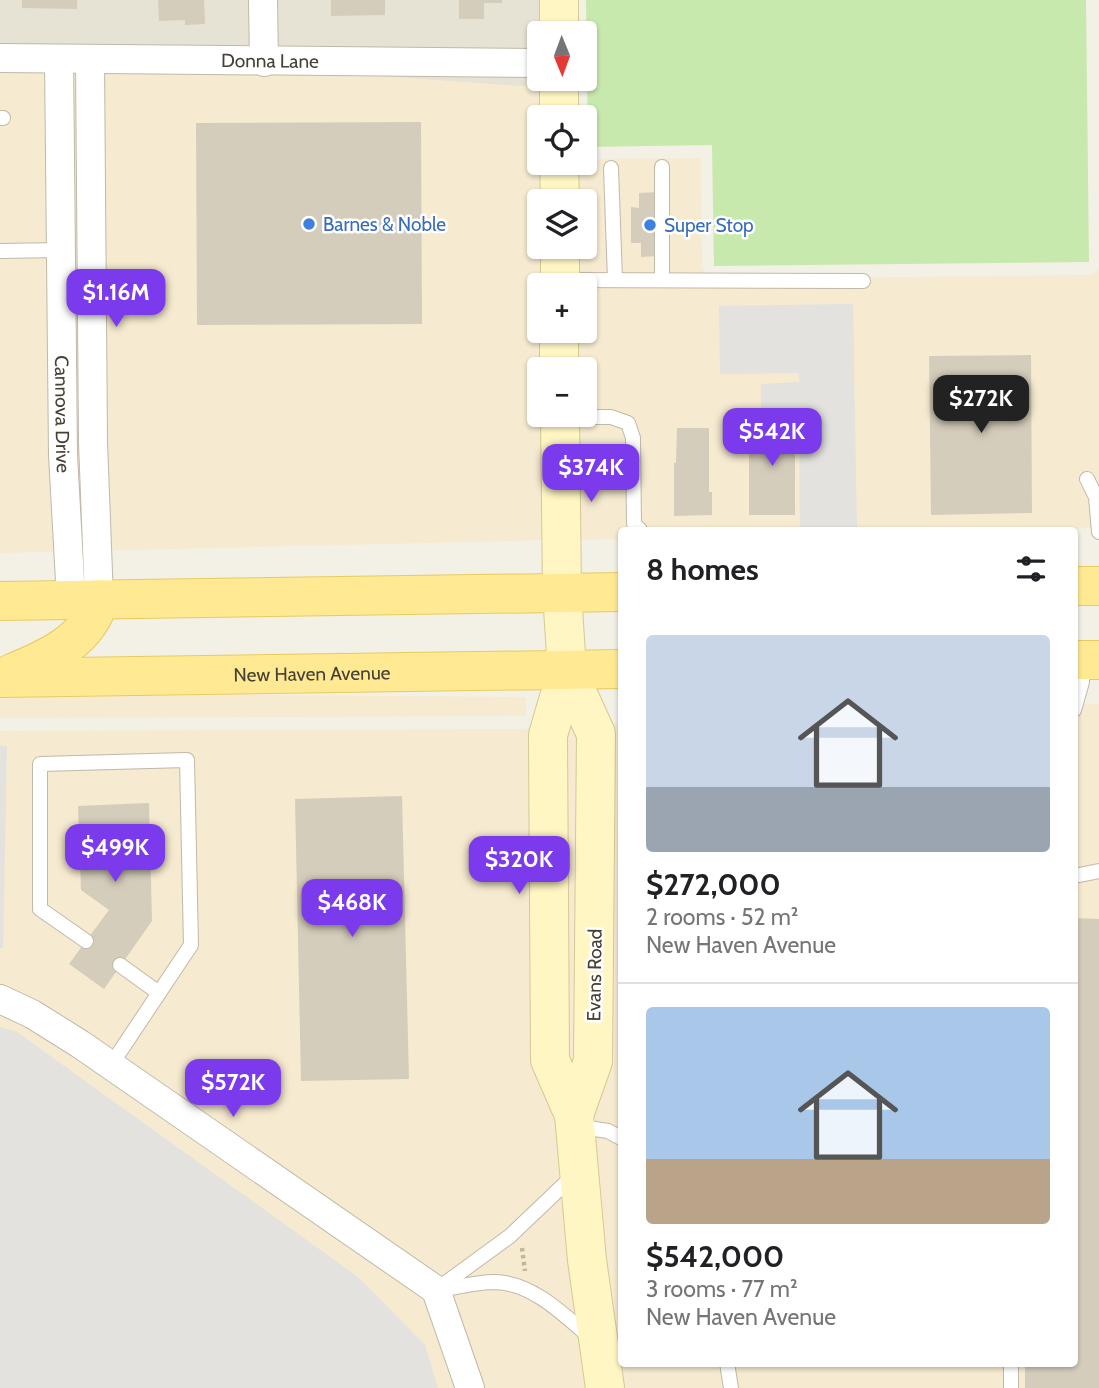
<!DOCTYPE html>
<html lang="en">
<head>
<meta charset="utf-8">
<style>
  :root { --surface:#fff; --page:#f2f2f2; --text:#202124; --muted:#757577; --line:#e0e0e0; --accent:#7c3aed }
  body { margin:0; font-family:Cabin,sans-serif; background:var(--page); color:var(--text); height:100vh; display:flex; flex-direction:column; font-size:26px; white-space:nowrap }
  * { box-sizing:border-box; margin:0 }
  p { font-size:23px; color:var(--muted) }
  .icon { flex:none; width:38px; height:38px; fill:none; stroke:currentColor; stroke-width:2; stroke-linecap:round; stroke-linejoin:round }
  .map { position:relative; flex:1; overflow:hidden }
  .details { position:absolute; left:618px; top:527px; width:460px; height:840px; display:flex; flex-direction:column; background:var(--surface); border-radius:7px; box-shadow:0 2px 5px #0004 }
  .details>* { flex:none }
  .needle { width:46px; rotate:179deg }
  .controls { position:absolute; left:527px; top:21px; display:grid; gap:14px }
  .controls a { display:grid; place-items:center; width:70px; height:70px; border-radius:7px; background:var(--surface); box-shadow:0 2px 5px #0004; font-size:35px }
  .price { position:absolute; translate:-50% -60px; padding:0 16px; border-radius:14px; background:var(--accent); color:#fff; font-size:23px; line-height:46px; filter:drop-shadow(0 2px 4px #0008) }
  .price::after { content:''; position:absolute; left:50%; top:42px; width:21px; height:16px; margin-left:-10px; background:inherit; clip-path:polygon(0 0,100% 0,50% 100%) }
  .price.current { background:#222; color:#fff }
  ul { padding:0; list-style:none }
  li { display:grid; align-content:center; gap:14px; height:371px; padding:0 28px }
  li+li { border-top:2px solid var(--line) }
  li span { display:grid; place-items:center; height:217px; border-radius:7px; color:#555 }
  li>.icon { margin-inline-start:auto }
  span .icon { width:126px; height:126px; fill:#fffc; stroke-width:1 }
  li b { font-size:30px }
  h2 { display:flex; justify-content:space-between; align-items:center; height:84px; padding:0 28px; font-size:30px }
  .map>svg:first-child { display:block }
</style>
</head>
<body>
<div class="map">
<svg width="1099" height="1388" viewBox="0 0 1099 1388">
  <rect width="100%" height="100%" fill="#f3f0e6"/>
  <path fill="#e7e3d4" d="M0,0H545V33H539V79H546V88L276,69L0,65Z"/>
  <g fill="#f6ead0">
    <path d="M0,65L276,69L546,88V117H539V163H546V201H539V247H546V285H539V331H546V369H539V415H547L548,540L0,553Z"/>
    <path d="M701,158L702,266L705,274L711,279L1089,275L1096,272L1099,267V528L984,530H621V539L575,540L574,415H584V369H573V331H584V285H573V247H584V201H573V163H584L585,159Z"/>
    <path d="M241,695L526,697V716L0,718V698Z"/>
    <path d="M1099,704V1388H0V731L519,729L621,724V1363H1074V705Z"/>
  </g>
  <path fill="#c8e9ad" d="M586,0H1086L1089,262L714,266L712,145L588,147Z"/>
  <g fill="#e4e2de">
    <path d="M853,304L857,530H800L799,417L761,415V384L800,382L798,373L720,374L719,306Z"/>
    <path d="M0,745L7,746L3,948H0Z"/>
    <path d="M0,1027L17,1032L358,1277L425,1345L438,1388H0Z"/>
  </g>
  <g fill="#d5cdbb">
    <path d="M22,0H77V9L22,8Z"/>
    <path d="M158,0H204L205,24L185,25V20L159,21Z"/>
    <path d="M331,0H385V15L331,16Z"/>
    <path d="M459,0H502V3H484V19H459Z"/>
    <path d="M421,122L422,324L197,325L196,123Z"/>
    <path d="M658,192V204H670V244H657V256L641,257V243H631V207L639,208V193Z"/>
    <path d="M1031,355L1032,513L931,515L929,356Z"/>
    <rect x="749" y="421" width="46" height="94"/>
    <path d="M677,428H709V492H712V515L674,516V463H676Z"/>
    <path d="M402,796L409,1079L301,1081L295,799Z"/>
    <path d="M149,803L152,921L104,989L69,964L109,910L81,890L78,806Z"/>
    <path d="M1074,918L1099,919V1388H1025V1363H1074Z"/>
  </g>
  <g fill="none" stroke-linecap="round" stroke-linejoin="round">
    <g stroke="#bfb9a8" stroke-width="16">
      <g id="lane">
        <path d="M0,118H3"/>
        <path d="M662,167V280"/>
        <path d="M611,168L615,280"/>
        <path d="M0,251L61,250"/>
        <path d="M563,280L863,281"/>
        <path d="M560,417H611L628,423L633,438L634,524L640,530"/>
        <path d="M1087,479L1096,497L1099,532"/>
        <path d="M1074,710L1082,682L1083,662"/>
        <path d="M1074,876L1099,871"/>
        <path d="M86,941L40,909V764L187,760L191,945L111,1065"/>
        <path d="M120,965L159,993"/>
        <path d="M575,1126L608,1131L621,1138"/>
        <path d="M436,1290L510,1236L574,1175"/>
        <path d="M441,1290C458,1287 477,1282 495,1282C533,1283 564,1315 591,1338"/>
        <path d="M727,1363L731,1388"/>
        <path d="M1011,1363V1388"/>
      </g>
    </g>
    <g stroke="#bfb9a8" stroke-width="30">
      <g id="street">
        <path d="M263,0L264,62"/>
        <path id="s1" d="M0,58L539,63"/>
        <path id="s2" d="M59,59L63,455L71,599"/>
        <path d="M90,60L93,442L99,599"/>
        <path d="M0,999L32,1014L80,1044L436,1290L470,1388"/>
      </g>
    </g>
    <g stroke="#d5c994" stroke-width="40">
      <g id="secondary">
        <path d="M559,0V33"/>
        <path d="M559,79V117"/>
        <path d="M559,163L560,201"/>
        <path d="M560,285V247"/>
        <path d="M559,331V369"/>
        <path d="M560,415L562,593L567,670L548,735L550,1060L574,1115L587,1260L605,1388"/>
        <path d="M567,670L596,734L593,1061L574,1115"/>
      </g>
    </g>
    <g stroke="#e7cb60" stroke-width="40">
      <g id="primary">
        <path d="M1074,586H1099"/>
        <path d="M0,601L621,592"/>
        <path d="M1074,660H1099"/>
        <path d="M12,673C47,659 90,640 99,599"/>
        <path id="s3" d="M0,678L621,669"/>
      </g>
    </g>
    <path stroke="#c1b799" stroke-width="4.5" stroke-dasharray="3.5 3.5" stroke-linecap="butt" d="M522,1248L525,1271"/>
    <use href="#lane" stroke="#fff" stroke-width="14"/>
    <use href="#street" stroke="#fff" stroke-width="28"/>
    <use href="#secondary" stroke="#fff6c4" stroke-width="38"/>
    <use href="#primary" stroke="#ffea93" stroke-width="38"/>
  </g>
  <g fill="#3f7fe0" stroke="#fff" stroke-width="2.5">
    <circle cx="309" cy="224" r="7"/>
    <circle cx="650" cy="225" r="7"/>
  </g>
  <g text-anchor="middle" stroke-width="5" stroke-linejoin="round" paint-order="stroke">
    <g font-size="19" fill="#464135" stroke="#fff">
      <text dy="7" stroke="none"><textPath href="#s1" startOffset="270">Donna Lane</textPath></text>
      <text dy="7" stroke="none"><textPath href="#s2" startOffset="355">Cannova Drive</textPath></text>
      <text dy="7" stroke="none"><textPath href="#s3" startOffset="312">New Haven Avenue</textPath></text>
      <text transform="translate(594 975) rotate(-89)" y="7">Evans Road</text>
    </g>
    <g font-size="19" fill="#366cbe" stroke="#fff" text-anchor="start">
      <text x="323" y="231">Barnes &amp; Noble</text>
      <text x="664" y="232">Super Stop</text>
    </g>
  </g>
</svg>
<div class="controls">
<a><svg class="needle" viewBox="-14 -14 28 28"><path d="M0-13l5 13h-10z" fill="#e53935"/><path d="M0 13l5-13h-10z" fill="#757577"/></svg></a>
<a><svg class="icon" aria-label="locate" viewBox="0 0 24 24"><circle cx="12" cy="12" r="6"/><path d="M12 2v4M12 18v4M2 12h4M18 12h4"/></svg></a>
<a><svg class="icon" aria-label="layers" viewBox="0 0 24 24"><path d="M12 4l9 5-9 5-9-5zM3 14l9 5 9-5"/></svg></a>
<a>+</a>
<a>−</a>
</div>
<b class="price" style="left:116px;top:329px">$1.16M</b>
<b class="price current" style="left:981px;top:435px">$272K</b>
<b class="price" style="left:772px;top:468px">$542K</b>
<b class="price" style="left:591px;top:504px">$374K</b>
<b class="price" style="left:115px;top:884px">$499K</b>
<b class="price" style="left:519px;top:896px">$320K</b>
<b class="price" style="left:352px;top:939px">$468K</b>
<b class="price" style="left:233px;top:1119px">$572K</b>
<section class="details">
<h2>8 homes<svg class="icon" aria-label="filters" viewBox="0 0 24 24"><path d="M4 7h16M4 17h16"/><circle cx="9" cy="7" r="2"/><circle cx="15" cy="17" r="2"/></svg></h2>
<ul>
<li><span style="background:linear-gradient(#c9d6e8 70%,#9aa5b1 0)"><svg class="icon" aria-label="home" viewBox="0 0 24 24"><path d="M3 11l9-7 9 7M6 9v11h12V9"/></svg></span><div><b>$272,000</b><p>2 rooms · 52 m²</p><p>New Haven Avenue</p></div></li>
<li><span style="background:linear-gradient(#a9c7e8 70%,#b9a48a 0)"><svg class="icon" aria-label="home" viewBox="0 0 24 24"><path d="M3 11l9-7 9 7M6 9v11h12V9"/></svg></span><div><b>$542,000</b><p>3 rooms · 77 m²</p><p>New Haven Avenue</p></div></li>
</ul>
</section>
</div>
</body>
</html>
